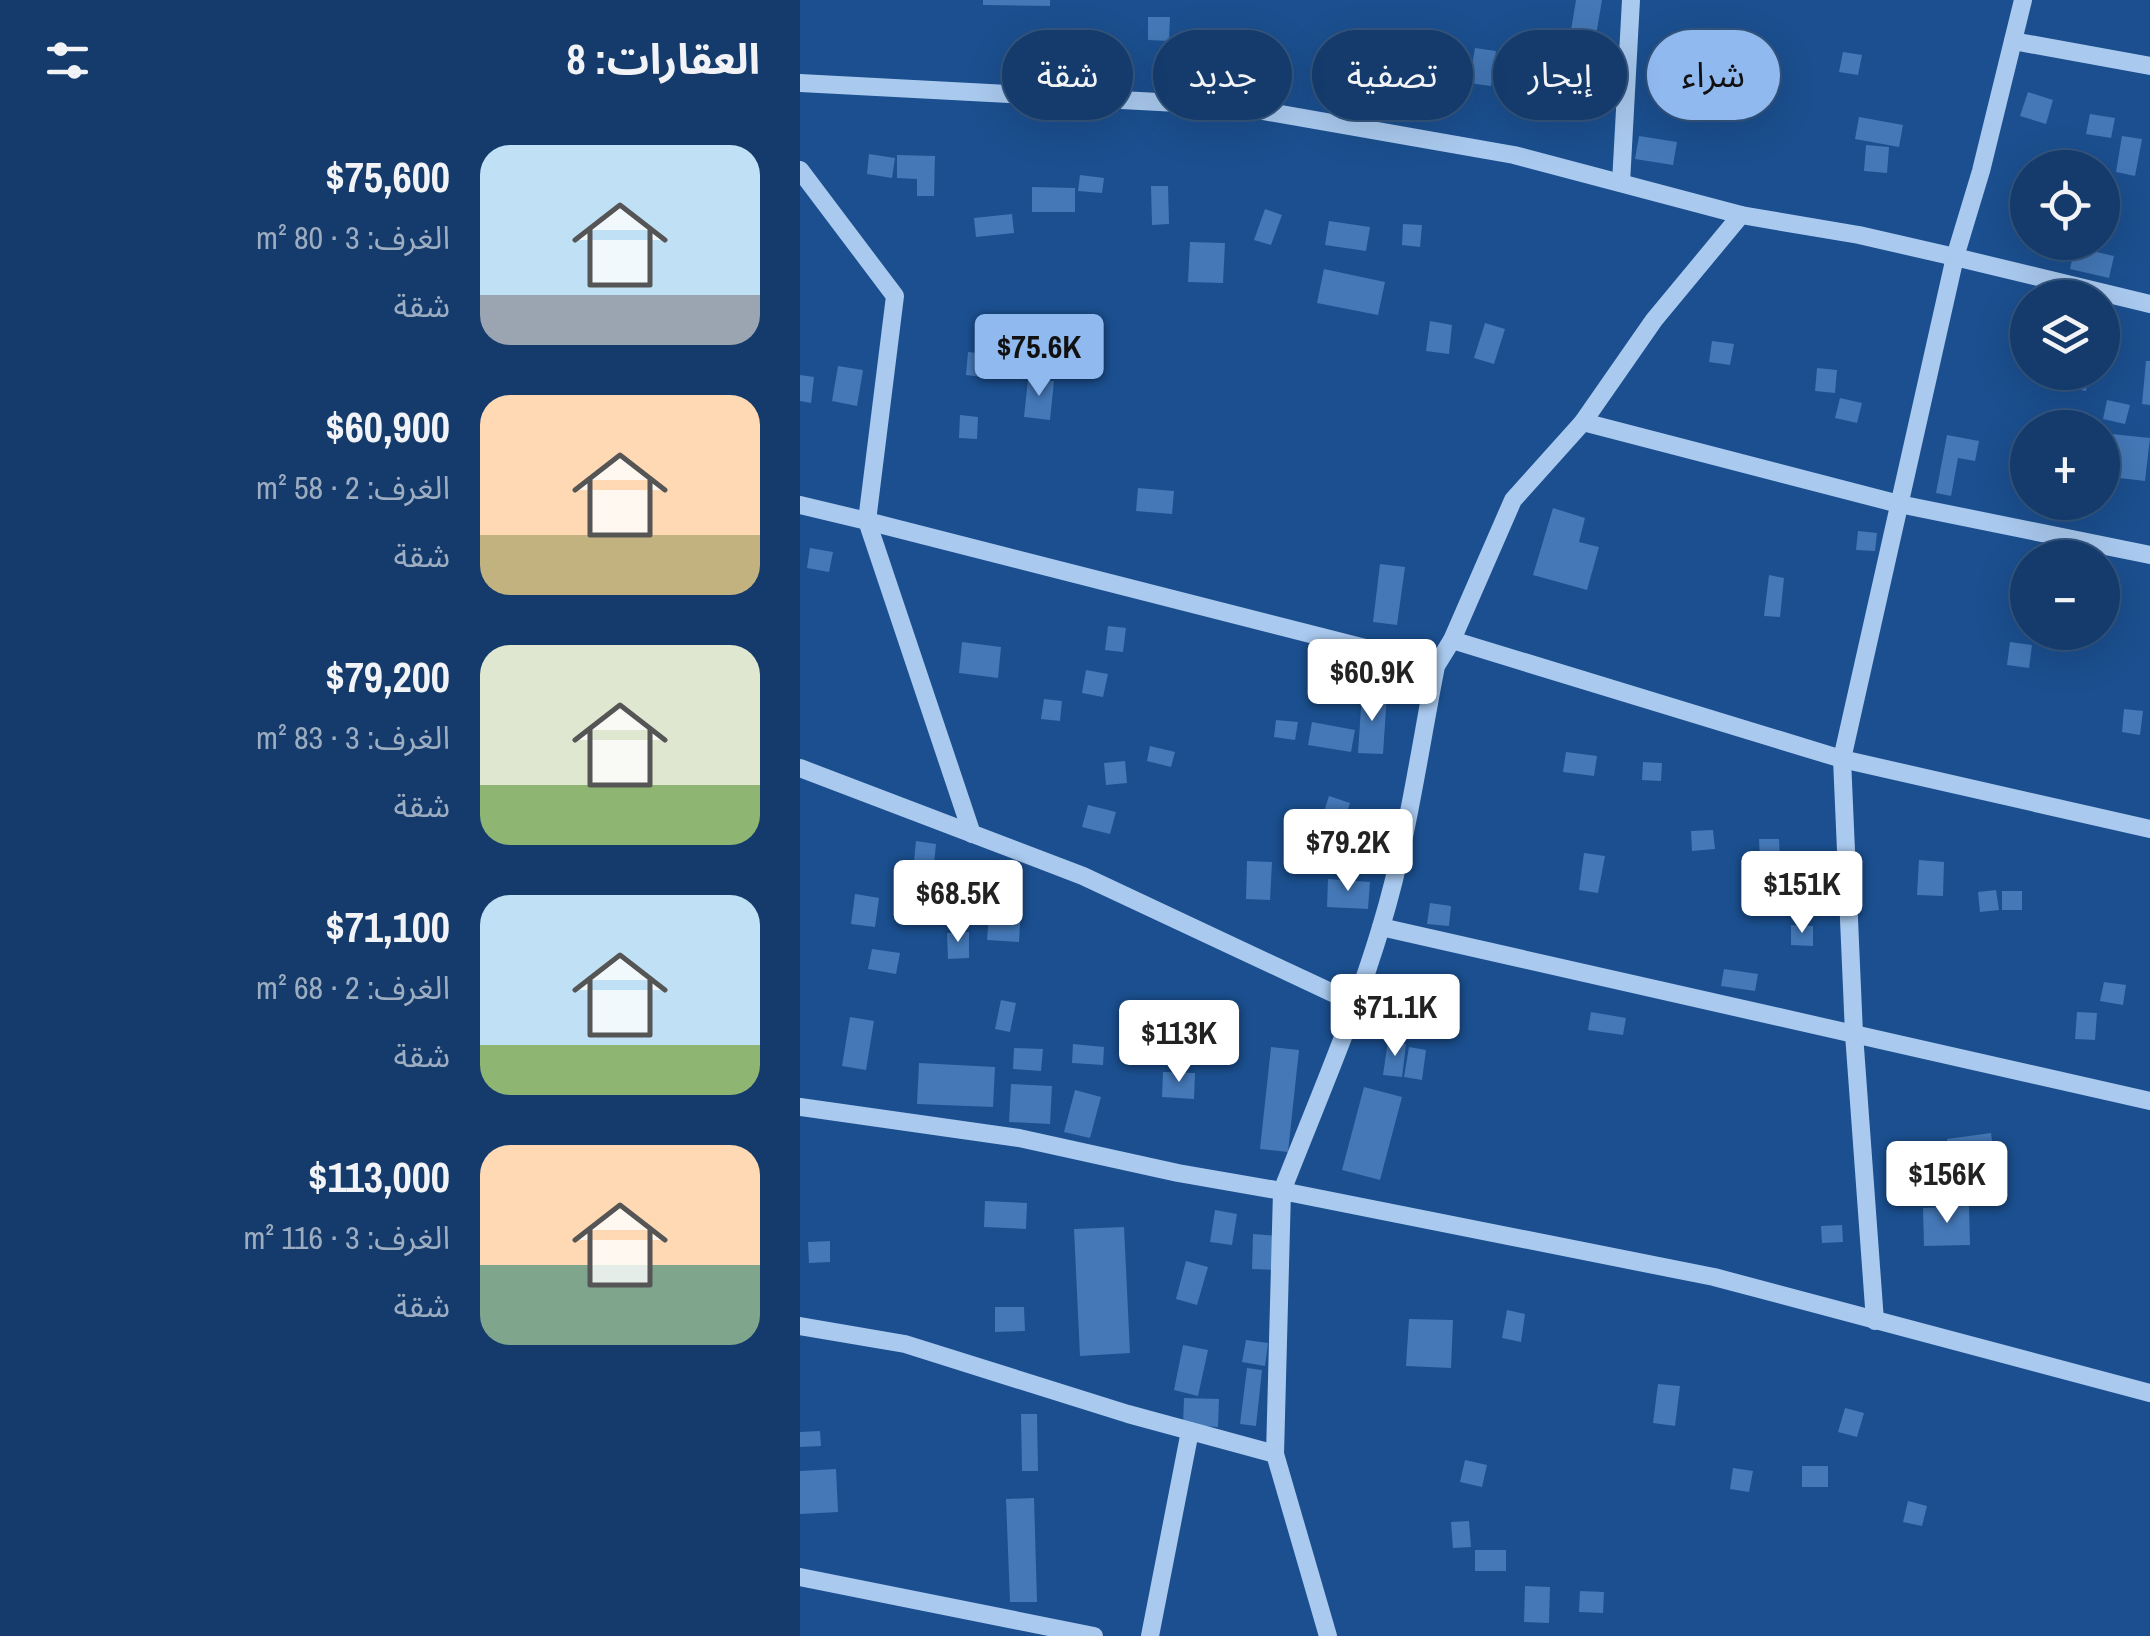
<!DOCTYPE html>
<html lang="ar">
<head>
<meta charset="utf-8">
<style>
  :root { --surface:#143b6b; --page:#1d4271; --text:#f1f3f6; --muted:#9dadc1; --line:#33557e; --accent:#90b9f0 }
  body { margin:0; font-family:"Archivo Narrow","Noto Sans Arabic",sans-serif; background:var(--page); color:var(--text); direction:rtl; height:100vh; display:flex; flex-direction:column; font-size:38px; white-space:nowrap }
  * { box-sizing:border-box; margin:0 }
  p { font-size:32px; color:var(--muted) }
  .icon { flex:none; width:55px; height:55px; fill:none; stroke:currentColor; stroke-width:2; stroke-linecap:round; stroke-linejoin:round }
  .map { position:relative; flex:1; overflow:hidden; direction:ltr }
  .side { display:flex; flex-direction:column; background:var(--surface); width:800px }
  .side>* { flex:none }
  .banner { position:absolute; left:30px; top:30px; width:950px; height:90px; direction:rtl; display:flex; gap:20px }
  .buttons { position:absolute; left:1210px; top:150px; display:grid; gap:20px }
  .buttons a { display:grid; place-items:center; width:110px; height:110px; border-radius:50%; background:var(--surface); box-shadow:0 10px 40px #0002,0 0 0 2px var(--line); font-size:50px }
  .price { position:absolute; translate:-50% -85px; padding:0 22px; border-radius:10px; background:#fff; color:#222; font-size:32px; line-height:65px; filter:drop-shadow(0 2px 5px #0008) }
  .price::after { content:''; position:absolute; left:50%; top:60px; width:30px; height:22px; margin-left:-15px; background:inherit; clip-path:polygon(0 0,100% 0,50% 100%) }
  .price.active { background:var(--accent); color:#111 }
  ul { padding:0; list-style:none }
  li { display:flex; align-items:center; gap:30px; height:250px; padding:0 40px }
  li span { display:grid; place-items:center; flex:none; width:280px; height:200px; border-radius:30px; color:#555 }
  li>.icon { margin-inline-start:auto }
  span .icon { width:120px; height:120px; fill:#fffc; stroke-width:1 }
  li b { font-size:42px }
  h2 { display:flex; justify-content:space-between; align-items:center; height:120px; padding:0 40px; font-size:42px }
  .chip { padding:0 35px; border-radius:45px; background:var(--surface); box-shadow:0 10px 40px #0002,0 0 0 2px var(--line); font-size:35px; line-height:90px }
  .chip.active { background:var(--accent); color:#111 }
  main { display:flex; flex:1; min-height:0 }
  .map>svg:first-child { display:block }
</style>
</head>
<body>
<main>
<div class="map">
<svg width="1350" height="1636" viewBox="0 0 1350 1636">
  <rect width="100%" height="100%" fill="#1b4f8f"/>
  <g fill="#4478b7">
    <path d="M183,0H250V6L183,5Z"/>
    <path d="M776,0H802L793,53L768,49Z"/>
    <path d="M348,17H370L369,41L348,40Z"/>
    <path d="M872,38L893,40L890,64L869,62Z"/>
    <path d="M378,43L398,44L395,76L375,74Z"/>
    <path d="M749,46L766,47L764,86L747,85Z"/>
    <path d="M675,48L696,51L691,86L669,83Z"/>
    <path d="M1043,52L1062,55L1058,75L1039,72Z"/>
    <path d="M575,54L597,55L596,83L574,82Z"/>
    <path d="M641,60L662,63L658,104L637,102Z"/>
    <path d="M899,60L928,66L925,84L895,78Z"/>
    <path d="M606,86V111L573,112V87Z"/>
    <path d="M1228,92L1253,100L1246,124L1220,116Z"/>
    <path d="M1290,114L1315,118L1311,138L1286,134Z"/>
    <path d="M1059,117L1103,125L1099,147L1055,139Z"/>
    <path d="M839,136L877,142L873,165L835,159Z"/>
    <path d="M1322,136L1342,139L1335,176L1316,172Z"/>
    <path d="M1066,145L1089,147L1087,173L1064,171Z"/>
    <path d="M69,154L95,158L92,178L67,174Z"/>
    <path d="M97,155L135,156L134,196H117V179L97,178Z"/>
    <path d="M280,175L304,178L302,193L278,191Z"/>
    <path d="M351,186H368L369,224L352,225Z"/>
    <path d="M232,187L275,188V212H232Z"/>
    <path d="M465,209L482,215L471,245L454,240Z"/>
    <path d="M212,214L214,233L176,237L174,218Z"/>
    <path d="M529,221L570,227L566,251L525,245Z"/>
    <path d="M603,224L622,225L620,247L602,245Z"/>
    <path d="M390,242L425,243L423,283L388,282Z"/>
    <path d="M1275,247L1314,256L1309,278L1270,269Z"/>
    <path d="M524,269L585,282L578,315L517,303Z"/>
    <path d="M630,321L652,325L649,354L626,351Z"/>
    <path d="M685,323L705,329L694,364L674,358Z"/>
    <path d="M912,341L934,344L930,365L909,362Z"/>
    <path d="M168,352L186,354L182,377L166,375Z"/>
    <path d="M1346,361H1350V405L1342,404Z"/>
    <path d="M38,366L63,370L57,406L32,401Z"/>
    <path d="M1017,368L1037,370L1035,393L1015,391Z"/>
    <path d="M1269,372H1289L1286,391L1266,387Z"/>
    <path d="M0,375L14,377L11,403L0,401Z"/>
    <path d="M228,379L254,381L250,420L224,417Z"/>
    <path d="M1040,398L1062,403L1057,423L1035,418Z"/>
    <path d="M1307,400L1330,405L1325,424L1303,419Z"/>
    <path d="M160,415L178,417L177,439L159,438Z"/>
    <path d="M1302,433L1350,438L1345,481L1302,476Z"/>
    <path d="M1147,435L1179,441L1175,461L1158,458L1151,496L1136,493Z"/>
    <path d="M338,488L374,491L372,514L336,511Z"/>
    <path d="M753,508L785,518L779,542L799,547L787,590L733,575Z"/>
    <path d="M1058,531L1077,533L1075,551L1056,550Z"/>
    <path d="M10,548L33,552L29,572L7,568Z"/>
    <path d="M580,564L605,567L597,625L573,622Z"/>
    <path d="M969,575L984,578L980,617L964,616Z"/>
    <path d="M308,626L326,628L323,652L305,650Z"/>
    <path d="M162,642L201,647L198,678L159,673Z"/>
    <path d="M1210,642L1232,645L1229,668L1207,665Z"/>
    <path d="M286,670L308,674L303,697L282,693Z"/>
    <path d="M562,693L587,694L583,754L558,753Z"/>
    <path d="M244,699L262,701L260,721L241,719Z"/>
    <path d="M1324,709L1343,711L1340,735L1322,732Z"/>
    <path d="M476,720L498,722L495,740L474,737Z"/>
    <path d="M512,722L555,730L551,752L508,745Z"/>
    <path d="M350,746L375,752L371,767L347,761Z"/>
    <path d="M766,752L797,756L794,776L763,772Z"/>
    <path d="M325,761L327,783L306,785L304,763Z"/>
    <path d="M843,762L862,763L861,781L842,780Z"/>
    <path d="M529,796L550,803L539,837L518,830Z"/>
    <path d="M288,805L316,812L310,834L282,827Z"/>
    <path d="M913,830L915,849L892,851L891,831Z"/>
    <path d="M959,839H979L980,860H960Z"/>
    <path d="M116,841L136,844L133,874L113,871Z"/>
    <path d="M784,853L805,856L798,893L779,890Z"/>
    <path d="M1119,860L1144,862L1143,896L1117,895Z"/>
    <path d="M447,861L472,862L470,900L446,899Z"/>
    <path d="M528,879L570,882L568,909L527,907Z"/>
    <path d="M1196,890L1199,910L1180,912L1178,892Z"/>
    <rect x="1202" y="891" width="20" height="19"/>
    <path d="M55,894L79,898L75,927L51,924Z"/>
    <path d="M190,902L221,905L219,942L187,940Z"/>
    <path d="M630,903L651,906L649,926L627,924Z"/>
    <path d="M991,925L1013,926V946L991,945Z"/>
    <path d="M169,932V958L148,959L147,933Z"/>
    <path d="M72,949L100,953L96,974L68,969Z"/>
    <path d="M924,969L958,974L955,991L921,986Z"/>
    <path d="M1304,982L1326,985L1323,1005L1300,1001Z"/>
    <path d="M201,1000L216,1003L210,1032L195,1029Z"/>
    <path d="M791,1012L826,1018L823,1035L788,1030Z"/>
    <path d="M1277,1012L1297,1013L1295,1040L1275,1039Z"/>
    <path d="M50,1017L74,1021L66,1070L42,1066Z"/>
    <path d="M363,1019L386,1021L383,1049L361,1048Z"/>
    <path d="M588,1041L606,1044L602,1077L583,1075Z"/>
    <path d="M273,1044L304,1047L303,1065L272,1063Z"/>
    <path d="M471,1047L499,1050L488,1152L460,1149Z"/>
    <path d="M609,1047L626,1050L622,1080L604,1077Z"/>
    <path d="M214,1048L243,1049L241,1071L213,1069Z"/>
    <path d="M119,1063L195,1067L193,1107L117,1104Z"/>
    <path d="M363,1072L395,1073L394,1099L362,1097Z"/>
    <path d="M211,1084L252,1086L250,1124L209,1122Z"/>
    <path d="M564,1087L602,1097L580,1180L542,1170Z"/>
    <path d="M275,1090L301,1097L290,1138L264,1132Z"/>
    <path d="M1191,1133L1194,1156L1150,1161L1147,1139Z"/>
    <path d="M1112,1149L1116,1170L1091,1175L1087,1154Z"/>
    <path d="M185,1201L227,1203L226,1229L184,1227Z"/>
    <path d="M1169,1206L1170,1245L1124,1246L1123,1208Z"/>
    <path d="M415,1210L437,1214L432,1245L410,1242Z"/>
    <path d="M1042,1225L1043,1242L1022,1243L1021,1226Z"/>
    <path d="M324,1227L330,1353L280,1356L274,1229Z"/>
    <path d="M453,1234L480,1236L479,1270L452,1269Z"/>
    <path d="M30,1241V1262L9,1263L8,1242Z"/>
    <path d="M386,1261L408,1267L397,1305L376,1299Z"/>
    <path d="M195,1307H224L225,1331L195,1332Z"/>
    <path d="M707,1310L725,1314L721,1342L702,1338Z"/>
    <path d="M609,1319L653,1320L651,1368L606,1366Z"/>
    <path d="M446,1340L468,1343L465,1366L442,1362Z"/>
    <path d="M383,1345L408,1350L398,1396L374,1390Z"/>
    <path d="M447,1368L462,1370L456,1426L440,1424Z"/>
    <path d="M858,1384L880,1386L875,1426L853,1423Z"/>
    <path d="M384,1398L419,1399L418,1427L383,1425Z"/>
    <path d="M1045,1408L1064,1413L1057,1437L1038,1432Z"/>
    <path d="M221,1414H237L238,1471H222Z"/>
    <path d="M20,1431L21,1446L0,1447V1432Z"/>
    <path d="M665,1460L687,1465L682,1487L660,1482Z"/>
    <rect x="1002" y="1466" width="26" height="21"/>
    <path d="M933,1468L953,1471L949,1492L930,1489Z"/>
    <path d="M36,1469L38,1512L0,1514V1471Z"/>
    <path d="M234,1498L237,1602H210L206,1499Z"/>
    <path d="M1108,1501L1127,1506L1122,1526L1103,1522Z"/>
    <path d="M669,1521L671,1547L653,1548L651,1522Z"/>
    <rect x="675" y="1550" width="31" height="21"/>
    <path d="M725,1586L750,1587L749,1623L724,1622Z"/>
    <path d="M780,1591L804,1592L803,1613L779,1612Z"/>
  </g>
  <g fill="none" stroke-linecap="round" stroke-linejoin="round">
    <g stroke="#a9c9ee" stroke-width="18">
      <path d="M1213,41L1350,66"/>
      <path d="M0,83L435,106L714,155L941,215"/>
      <path d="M0,170L95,296L67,521L636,666"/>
      <path d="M821,183L831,0"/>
      <path d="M783,422L1099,504L1350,555"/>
      <path d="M0,505L67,521L172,834"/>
      <path d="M652,640L1042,759L1350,829"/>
      <path d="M0,768L283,876L554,1003"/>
      <path d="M581,927L1350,1101"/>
      <path d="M0,1107L219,1138L378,1173L482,1191C516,1104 554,1017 581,927C607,842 619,753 636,666L652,640L713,500L783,422L854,320L941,215L1059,235L1155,257L1181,171L1223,0"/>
      <path d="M1075,1321L1054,1034L1042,759L1155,257L1350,304"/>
      <path d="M0,1326L105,1344L328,1414L475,1454"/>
      <path d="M0,1577L294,1636"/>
      <path d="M350,1636L390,1431"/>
      <path d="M528,1636L475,1454L482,1191L914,1277L1350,1393"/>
    </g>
  </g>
</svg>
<div class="buttons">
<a><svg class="icon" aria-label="locate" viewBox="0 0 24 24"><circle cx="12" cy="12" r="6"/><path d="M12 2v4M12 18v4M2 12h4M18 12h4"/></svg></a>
<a><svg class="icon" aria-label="layers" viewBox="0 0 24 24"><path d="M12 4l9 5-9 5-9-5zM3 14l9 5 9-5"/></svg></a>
<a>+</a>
<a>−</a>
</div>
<b class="price active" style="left:239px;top:399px">$75.6K</b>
<b class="price" style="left:572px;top:724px">$60.9K</b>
<b class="price" style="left:548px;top:894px">$79.2K</b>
<b class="price" style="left:1002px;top:936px">$151K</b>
<b class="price" style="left:158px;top:945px">$68.5K</b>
<b class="price" style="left:595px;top:1059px">$71.1K</b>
<b class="price" style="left:379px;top:1085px">$113K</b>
<b class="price" style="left:1147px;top:1226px">$156K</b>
<div class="banner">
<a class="chip active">شراء</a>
<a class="chip">إيجار</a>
<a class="chip">تصفية</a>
<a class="chip">جديد</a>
<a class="chip">شقة</a>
</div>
</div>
<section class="side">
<h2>العقارات: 8<svg class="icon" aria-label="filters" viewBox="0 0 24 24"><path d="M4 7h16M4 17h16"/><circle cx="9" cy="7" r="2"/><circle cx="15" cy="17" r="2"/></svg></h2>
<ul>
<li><span style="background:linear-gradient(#bfe0f5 75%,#9aa5b1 0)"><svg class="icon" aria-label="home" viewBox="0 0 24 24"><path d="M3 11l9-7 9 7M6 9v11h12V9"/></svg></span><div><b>$75,600</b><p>الغرف: 3 · 80 m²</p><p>شقة</p></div></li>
<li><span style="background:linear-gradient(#ffd9b3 70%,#c2b280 0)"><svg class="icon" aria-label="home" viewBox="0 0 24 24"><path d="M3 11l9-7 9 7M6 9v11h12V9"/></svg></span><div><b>$60,900</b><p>الغرف: 2 · 58 m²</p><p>شقة</p></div></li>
<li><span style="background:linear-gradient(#dfe7d0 70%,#8fb573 0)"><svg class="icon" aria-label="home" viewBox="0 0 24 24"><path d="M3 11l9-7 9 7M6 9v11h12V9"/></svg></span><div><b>$79,200</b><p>الغرف: 3 · 83 m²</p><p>شقة</p></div></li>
<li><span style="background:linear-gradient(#bfe0f5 75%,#8fb573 0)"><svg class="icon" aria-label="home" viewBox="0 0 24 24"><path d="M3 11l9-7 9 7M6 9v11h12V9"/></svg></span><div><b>$71,100</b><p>الغرف: 2 · 68 m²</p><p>شقة</p></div></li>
<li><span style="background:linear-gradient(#ffd9b3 60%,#7fa58c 0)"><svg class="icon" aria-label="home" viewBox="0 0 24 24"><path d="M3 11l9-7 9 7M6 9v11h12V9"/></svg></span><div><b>$113,000</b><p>الغرف: 3 · 116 m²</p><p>شقة</p></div></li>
</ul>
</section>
</main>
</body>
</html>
